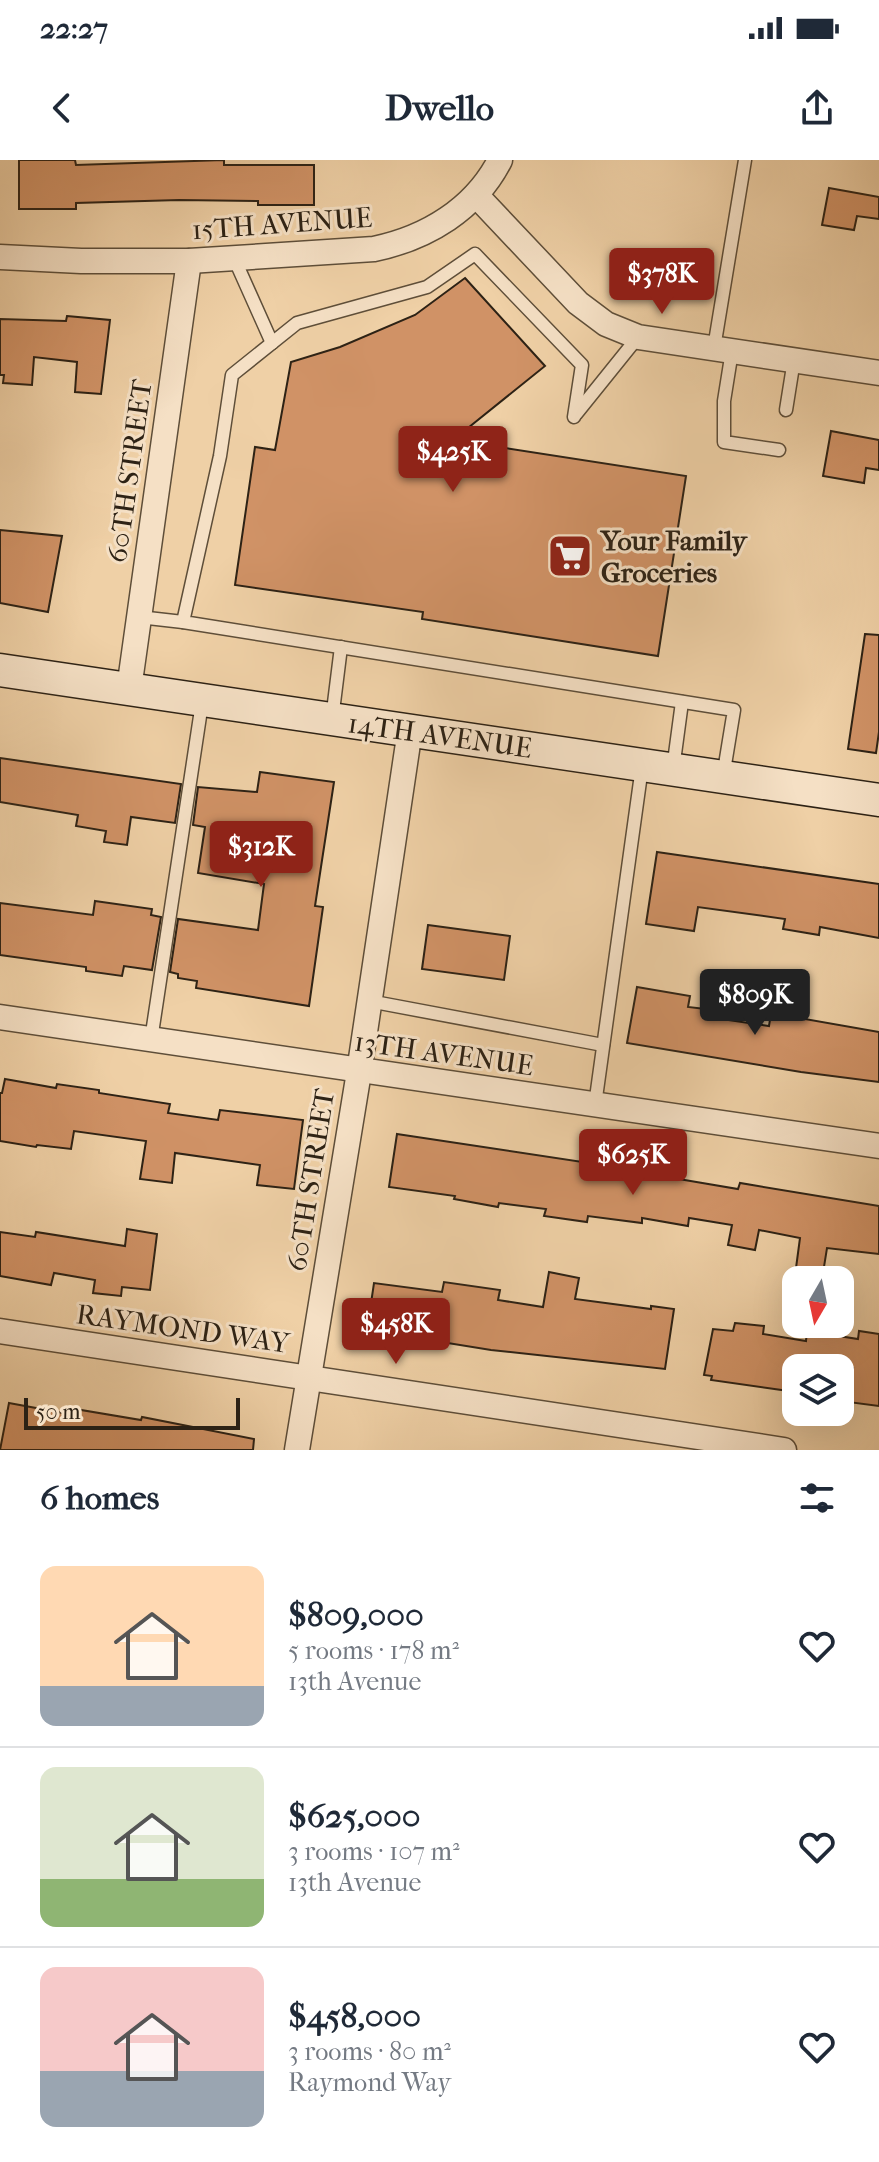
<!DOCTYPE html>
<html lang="en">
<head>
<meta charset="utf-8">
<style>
  :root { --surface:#fff; --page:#f2f2f3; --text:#1f2937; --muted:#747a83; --line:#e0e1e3; --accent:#8f2418 }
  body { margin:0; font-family:"IM FELL French Canon",serif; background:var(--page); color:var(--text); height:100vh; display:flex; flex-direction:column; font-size:30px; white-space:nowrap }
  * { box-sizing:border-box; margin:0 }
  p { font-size:26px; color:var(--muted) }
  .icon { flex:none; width:44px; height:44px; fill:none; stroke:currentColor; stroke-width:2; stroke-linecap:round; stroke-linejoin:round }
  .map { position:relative; height:1290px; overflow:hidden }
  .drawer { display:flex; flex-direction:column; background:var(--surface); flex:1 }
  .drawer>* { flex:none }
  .needle { width:52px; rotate:189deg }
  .controls { position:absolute; left:782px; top:1106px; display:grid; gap:16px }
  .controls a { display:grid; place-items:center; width:72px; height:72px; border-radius:16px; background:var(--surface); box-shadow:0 8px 32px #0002; font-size:40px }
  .scale { position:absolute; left:24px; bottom:20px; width:216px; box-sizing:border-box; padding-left:8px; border:4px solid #2d2215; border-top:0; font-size:22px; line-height:28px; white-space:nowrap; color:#2d2215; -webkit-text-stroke:6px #f5e0c5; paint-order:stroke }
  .price { position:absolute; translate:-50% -68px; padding:0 18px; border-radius:8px; background:var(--accent); color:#fff; font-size:26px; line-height:52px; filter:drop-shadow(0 2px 4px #0008) }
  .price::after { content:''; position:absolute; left:50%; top:48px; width:24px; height:18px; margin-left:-12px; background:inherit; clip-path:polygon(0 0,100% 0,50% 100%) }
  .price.current { background:#222; color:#fff }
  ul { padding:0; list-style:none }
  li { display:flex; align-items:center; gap:24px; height:200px; padding:0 40px }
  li+li { border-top:2px solid var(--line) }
  li span { display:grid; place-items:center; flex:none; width:224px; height:160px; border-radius:16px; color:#555 }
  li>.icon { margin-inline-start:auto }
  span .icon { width:96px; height:96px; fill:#fffc; stroke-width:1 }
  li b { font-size:34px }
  h2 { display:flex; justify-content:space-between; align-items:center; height:96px; padding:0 40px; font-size:34px }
  .status { display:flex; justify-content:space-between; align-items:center; height:56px; padding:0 40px; background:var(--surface); direction:ltr }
  .status svg { height:22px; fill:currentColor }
  header { display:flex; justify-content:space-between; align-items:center; height:104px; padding:0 40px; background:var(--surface); font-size:36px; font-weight:700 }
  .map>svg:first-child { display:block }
</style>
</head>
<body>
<div class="status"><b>22:27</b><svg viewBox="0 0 49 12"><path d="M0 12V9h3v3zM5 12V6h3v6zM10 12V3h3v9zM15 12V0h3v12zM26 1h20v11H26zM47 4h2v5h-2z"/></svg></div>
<header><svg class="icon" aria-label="back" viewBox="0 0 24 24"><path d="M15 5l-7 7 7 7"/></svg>Dwello<svg class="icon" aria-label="share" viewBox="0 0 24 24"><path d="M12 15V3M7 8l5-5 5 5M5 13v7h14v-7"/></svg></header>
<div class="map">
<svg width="879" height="1290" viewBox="0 0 879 1290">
  <rect width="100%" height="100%" fill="#efd0a6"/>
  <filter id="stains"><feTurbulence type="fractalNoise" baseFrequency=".0025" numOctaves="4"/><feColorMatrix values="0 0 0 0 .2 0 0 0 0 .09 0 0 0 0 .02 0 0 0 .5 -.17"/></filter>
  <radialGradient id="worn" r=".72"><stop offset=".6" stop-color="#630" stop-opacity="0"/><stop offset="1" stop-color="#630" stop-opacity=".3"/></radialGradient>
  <g fill="#d09266" stroke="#2d2215" stroke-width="2">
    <path d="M19,0H75L76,5L224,0V5H314V45H258V41L179,40L76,43V49H19Z"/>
    <path d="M829,28L879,37V59L857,56L854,70L822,65Z"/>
    <path d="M465,118L545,206L453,280L686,316L658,496L422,459L423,452L235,425L255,287L275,290L291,202L340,187L415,155Z"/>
    <path d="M67,156L110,160L101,234L75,232L77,202L34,197L32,225L3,223L4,215H0V159L66,161Z"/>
    <path d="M831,271L879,280V310L866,308L864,323L823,316Z"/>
    <path d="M0,370L62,376L48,452L0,443Z"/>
    <path d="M865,474L879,475V572L876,593L848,589Z"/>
    <path d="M0,598L181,624L175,663L131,657L127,685L104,682L106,671L76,666L78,655L0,642Z"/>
    <path d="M260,612L334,622L315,746L323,747L309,846L196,828L197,821L178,818V814L170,812L178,759L258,770L264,724L198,713L205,667L193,665L198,627L257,632Z"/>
    <path d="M657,692L879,724V778L820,767L819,775L783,769L785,759L698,747L694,771L646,764Z"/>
    <path d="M95,741L152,749L151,755L161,757L152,810L124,806L122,816L86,811V807L0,795V743L93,755Z"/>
    <path d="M428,765L510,776L504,820L422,809Z"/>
    <path d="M637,827L690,836L688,847L722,851L721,859L769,866L773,840L801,845L799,858L879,872V922L801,912L627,883Z"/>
    <path d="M5,919L56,928L57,924L99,930V933L170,944L168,953L218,960L220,950L303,960L294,1029L257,1025L260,1005L175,993L172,1023L140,1019L146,981L74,971L71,989L37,985L36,987L0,981V933H2Z"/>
    <path d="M397,974L649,1012V1014L738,1029L740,1023L879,1046V1094L827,1088L823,1113L796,1108L800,1078L759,1070L755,1090L728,1085L732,1065L689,1058L688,1066L642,1058V1063L588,1056L587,1062L544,1056L546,1049L499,1043L498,1047L454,1039L455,1036L389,1027Z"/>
    <path d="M127,1069L157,1074L150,1130L122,1127L121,1136L93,1133L95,1120L54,1113L51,1125L0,1116V1072L35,1077L36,1072L125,1086Z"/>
    <path d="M549,1112L579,1118L575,1139L651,1149V1146L674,1149L665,1209L491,1190L367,1170L374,1123L442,1132L444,1122L500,1130L498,1140L543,1147Z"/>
    <path d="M735,1163L764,1166L763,1174L806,1181L807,1171L858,1179L859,1171L879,1174V1246L848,1242L853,1208H796V1232L711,1220L712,1216L704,1215L713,1169L733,1171Z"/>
    <path d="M9,1243L74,1255L75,1249L141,1260L142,1257L254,1279L253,1290H0Z"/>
  </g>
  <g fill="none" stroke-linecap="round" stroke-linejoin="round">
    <g stroke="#5e4e39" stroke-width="15">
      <g id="lane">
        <path d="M234,98L272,183"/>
        <path d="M714,188L745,0"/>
        <path d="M732,191L724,241V282L779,290"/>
        <path d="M786,250L794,200"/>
        <path d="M576,254L638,177"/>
        <path d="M574,257L582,205L475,94L427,127L297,163L232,215L220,296L183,462L734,550L723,617"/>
        <path d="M139,457L183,462"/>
        <path d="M332,559L341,487"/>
        <path d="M673,609L682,542"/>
        <path d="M369,841L603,885"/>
        <path d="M151,880L202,543"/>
        <path d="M595,945L642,607"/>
      </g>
    </g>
    <g stroke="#5e4e39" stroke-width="27">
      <g id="street">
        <path d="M476,35L578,143L606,164L638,177L879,213"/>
        <path d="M0,97L81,101H189L374,89C427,78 475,49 500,0"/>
        <path d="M129,529L189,101"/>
        <path d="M0,857L879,986"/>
        <path d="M0,1171L784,1290"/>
        <path d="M297,1290L359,912L410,570"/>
      </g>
    </g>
    <g stroke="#2d2215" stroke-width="35">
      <path id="secondary" d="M0,510L879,640"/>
    </g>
    <use href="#lane" stroke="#f5e0c5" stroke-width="12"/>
    <use href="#street" stroke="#f5e0c5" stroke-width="24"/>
    <use href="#secondary" stroke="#f5e0c5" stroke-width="32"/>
  </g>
  <defs>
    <g id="supermarket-square" transform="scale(2.3)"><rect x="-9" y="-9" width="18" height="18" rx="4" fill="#8f2418" stroke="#f5e0c5"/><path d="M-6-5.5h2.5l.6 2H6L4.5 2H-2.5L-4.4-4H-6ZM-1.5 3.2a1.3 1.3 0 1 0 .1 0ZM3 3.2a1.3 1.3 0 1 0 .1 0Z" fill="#fff"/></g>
  </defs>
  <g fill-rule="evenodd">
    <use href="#supermarket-square" x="570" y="396"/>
  </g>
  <g text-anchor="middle" stroke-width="6" stroke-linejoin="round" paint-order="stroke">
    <g font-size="28" fill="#2d2215" stroke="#f5e0c5">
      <text transform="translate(282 63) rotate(-4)" y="10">15TH AVENUE</text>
      <text transform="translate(129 311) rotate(-82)" y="10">60TH STREET</text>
      <text transform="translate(440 575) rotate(8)" y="10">14TH AVENUE</text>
      <text transform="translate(444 893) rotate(8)" y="10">13TH AVENUE</text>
      <text transform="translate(310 1020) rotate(-81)" y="10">60TH STREET</text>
      <text transform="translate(183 1168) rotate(8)" y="10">RAYMOND WAY</text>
    </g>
    <g font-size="28" font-weight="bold" fill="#2d2215" stroke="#f5e0c5" text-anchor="start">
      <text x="601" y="390">Your Family<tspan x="601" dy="32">Groceries</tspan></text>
    </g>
  </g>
  <rect width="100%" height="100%" filter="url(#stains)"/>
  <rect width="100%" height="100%" fill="url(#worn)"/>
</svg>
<div class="controls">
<a><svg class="needle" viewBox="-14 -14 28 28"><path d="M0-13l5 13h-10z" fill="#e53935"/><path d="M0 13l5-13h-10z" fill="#747a83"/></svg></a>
<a><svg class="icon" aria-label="layers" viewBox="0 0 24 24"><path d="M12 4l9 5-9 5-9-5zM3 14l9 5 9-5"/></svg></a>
</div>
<div class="scale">50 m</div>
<b class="price" style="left:662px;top:156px">$378K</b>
<b class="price" style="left:453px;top:334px">$425K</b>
<b class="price" style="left:261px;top:729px">$312K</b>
<b class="price current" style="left:755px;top:877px">$809K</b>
<b class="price" style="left:633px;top:1037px">$625K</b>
<b class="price" style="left:396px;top:1206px">$458K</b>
</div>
<section class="drawer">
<h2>6 homes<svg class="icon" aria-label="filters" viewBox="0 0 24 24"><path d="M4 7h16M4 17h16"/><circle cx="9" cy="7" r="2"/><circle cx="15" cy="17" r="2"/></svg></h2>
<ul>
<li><span style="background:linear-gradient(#ffd9b3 75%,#9aa5b1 0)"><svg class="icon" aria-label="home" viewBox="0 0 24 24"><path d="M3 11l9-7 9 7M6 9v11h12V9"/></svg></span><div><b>$809,000</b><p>5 rooms · 178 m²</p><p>13th Avenue</p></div><svg class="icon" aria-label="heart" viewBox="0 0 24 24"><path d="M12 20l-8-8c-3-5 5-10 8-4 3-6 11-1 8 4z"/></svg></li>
<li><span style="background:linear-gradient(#dfe7d0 70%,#8fb573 0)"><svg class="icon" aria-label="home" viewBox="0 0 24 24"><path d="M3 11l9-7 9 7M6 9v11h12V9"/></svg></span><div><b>$625,000</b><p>3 rooms · 107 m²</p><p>13th Avenue</p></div><svg class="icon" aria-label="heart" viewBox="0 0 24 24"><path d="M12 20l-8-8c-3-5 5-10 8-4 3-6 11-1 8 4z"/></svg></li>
<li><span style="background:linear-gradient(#f6c9c9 65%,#9aa5b1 0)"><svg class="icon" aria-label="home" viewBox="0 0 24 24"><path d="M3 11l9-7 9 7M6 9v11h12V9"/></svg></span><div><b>$458,000</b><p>3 rooms · 80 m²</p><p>Raymond Way</p></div><svg class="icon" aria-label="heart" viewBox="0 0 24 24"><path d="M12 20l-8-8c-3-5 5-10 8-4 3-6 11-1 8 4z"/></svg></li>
</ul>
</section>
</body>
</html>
